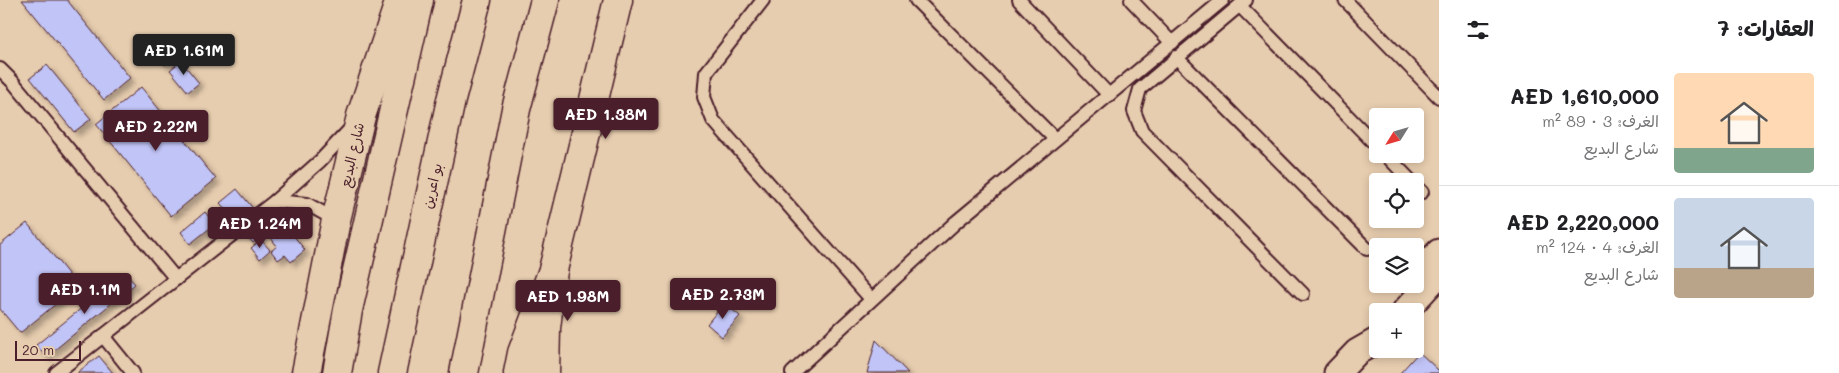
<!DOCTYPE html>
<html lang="ar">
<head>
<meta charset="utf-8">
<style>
  :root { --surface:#fff; --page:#f2f2f2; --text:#202124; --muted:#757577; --line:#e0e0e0; --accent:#4a1f2b }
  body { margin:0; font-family:Mali,"Playpen Sans Arabic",sans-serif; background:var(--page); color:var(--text); direction:rtl; height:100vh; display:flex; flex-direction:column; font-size:19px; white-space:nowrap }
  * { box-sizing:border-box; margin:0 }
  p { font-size:16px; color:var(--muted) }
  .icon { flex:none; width:28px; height:28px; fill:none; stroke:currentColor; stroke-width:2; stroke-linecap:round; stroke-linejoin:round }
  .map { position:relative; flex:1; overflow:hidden; direction:ltr }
  .panel { display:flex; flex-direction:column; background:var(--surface); width:400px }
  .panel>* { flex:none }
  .needle { width:32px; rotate:233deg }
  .tools { position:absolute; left:1369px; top:108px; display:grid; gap:10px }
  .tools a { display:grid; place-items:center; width:55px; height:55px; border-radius:5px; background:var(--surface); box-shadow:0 2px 8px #0003; font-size:25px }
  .scale { position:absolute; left:15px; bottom:12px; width:66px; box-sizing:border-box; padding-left:5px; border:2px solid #4a1f2b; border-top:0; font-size:14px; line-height:18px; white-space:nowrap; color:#4a1f2b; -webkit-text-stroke:4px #e7cdaf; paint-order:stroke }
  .price { position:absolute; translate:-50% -42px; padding:0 11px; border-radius:5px; background:var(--accent); color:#fff; font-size:16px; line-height:32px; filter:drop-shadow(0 1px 2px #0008) }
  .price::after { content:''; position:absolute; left:50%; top:30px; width:15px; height:11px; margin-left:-8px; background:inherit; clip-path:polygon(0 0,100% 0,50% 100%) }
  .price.selected { background:#222; color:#fff }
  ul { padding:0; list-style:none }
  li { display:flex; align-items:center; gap:15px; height:125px; padding:0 25px }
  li+li { border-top:1px solid var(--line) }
  li span { display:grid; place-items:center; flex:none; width:140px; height:100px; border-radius:5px; color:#555 }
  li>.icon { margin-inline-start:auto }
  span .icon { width:60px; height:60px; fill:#fffc; stroke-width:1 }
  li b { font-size:21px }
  h2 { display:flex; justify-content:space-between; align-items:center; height:60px; padding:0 25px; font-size:21px }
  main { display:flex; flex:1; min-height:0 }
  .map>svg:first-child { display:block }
</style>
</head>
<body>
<main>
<section class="panel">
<h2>العقارات: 7<svg class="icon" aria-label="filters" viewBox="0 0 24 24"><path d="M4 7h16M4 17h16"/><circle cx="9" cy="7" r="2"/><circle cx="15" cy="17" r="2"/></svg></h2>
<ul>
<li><span style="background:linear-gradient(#ffd9b3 75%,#7fa58c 0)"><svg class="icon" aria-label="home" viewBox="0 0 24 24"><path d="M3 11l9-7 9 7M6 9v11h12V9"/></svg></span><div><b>AED 1,610,000</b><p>الغرف: 3 · 89 m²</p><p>شارع البديع</p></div></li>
<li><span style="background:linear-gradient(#c9d6e8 70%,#b9a48a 0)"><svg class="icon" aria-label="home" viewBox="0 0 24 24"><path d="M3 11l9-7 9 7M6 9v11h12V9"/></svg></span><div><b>AED 2,220,000</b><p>الغرف: 4 · 124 m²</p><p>شارع البديع</p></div></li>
</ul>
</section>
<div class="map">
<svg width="1439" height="373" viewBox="0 0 1439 373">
  <defs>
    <filter id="shadow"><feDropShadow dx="4.5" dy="4.5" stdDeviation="2.5" flood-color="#0004"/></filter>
  </defs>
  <rect width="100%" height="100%" fill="#e7cdaf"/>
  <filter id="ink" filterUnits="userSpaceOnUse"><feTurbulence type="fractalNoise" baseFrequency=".02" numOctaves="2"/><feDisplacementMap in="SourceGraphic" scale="10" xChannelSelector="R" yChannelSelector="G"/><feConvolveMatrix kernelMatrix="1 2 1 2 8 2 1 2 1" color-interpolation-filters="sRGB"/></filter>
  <g filter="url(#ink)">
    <g fill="#c1c4f6" stroke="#4a1f2b" filter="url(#shadow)">
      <path d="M22,0H67L130,78L104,100Z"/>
      <path d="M168,44L177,55L165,65L156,54Z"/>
      <path d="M181,61L199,83L188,92L170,70Z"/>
      <path d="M47,65L91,119L74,132L30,78Z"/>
      <path d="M141,87L216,179L171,216L96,124Z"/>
      <path d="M237,189L270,229L253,243L220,203Z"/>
      <path d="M205,212L215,224L190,244L181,232Z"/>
      <path d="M277,215L305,250L291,262L285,255L278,260L271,251L277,246L268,234L273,230L267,223Z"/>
      <path d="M27,223L78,286L20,333L0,309V245Z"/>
      <path d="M261,240L270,250L260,259L251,248Z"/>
      <path d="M125,273L135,284L46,357L36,345Z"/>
      <path d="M724,303L740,316L722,337L707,324Z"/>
      <path d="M876,340L908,373H867Z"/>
      <path d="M1419,352L1439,371V373H1400Z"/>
      <path d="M99,356L113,373H78V372Z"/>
    </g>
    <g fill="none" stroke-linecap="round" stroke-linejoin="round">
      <g stroke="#4a1f2b" stroke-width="16">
        <g id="lane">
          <path d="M763,0L706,73L704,97L713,120L871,299"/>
          <path d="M916,0L1055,139"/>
          <path d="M1019,0L1109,95"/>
          <path d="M1131,0L1172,43"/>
          <path d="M1246,0L1140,89L1134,111L1142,131L1303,294"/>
          <path d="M1345,0L1439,97"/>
          <path d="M1240,6L1378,147"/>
          <path d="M1176,57L1367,249"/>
          <path d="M0,69L13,82L176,279"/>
          <path d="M1385,154L1411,181"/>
          <path d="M1415,185L1422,192"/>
          <path d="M275,201L307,204L336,220"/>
          <path d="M103,336L133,373"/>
          <path d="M56,373L275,201L320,161L353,126"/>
          <path d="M792,373L956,222L1223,0"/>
        </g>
      </g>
      <g stroke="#4a1f2b" stroke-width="29">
        <g id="street">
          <path d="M1415,279L1439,252"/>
          <path d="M1405,311L1439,274"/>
          <path d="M1337,373L1357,352L1378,340"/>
        </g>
      </g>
      <g stroke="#4a1f2b" stroke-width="31">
        <g id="secondary">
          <path d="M306,373L336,220L361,116L400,0"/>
          <path d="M545,373L546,328L553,270L618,0"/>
        </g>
      </g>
      <g stroke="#4a1f2b" stroke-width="31">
        <g id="highway">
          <path d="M337,373L348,310L419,0"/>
          <path d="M392,373L451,100L477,0"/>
          <path d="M464,373L516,109L545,0"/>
          <path d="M518,373L522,353L553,270"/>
        </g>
      </g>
      <use href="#lane" stroke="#e7cdaf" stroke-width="12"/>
      <use href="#street" stroke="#e7cdaf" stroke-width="25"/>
      <use href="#secondary" stroke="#e7cdaf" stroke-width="28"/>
      <use href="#highway" stroke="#e7cdaf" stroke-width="28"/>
    </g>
  </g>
  <g text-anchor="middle" stroke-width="5" stroke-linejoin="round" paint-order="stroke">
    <g font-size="14" fill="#4a1f2b" stroke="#e7cdaf">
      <text transform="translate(352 155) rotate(-77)" y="5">شارع البديع</text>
      <text transform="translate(432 186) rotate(-77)" y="5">بو اعرين</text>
    </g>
  </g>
</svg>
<div class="tools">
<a><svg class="needle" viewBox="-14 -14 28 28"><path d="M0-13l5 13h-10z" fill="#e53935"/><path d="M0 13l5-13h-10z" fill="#757577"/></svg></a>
<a><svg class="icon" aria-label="locate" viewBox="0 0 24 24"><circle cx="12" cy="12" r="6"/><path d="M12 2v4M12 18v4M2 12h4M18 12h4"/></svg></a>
<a><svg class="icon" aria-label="layers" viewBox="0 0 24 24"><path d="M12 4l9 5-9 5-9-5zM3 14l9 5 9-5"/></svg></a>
<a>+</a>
</div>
<div class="scale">20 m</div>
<b class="price selected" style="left:184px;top:76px">AED 1.61M</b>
<b class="price" style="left:606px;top:140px">AED 1.38M</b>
<b class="price" style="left:156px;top:152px">AED 2.22M</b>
<b class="price" style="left:260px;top:249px">AED 1.24M</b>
<b class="price" style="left:85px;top:315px">AED 1.1M</b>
<b class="price" style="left:723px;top:320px">AED 2.73M</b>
<b class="price" style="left:568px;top:322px">AED 1.98M</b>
</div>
</main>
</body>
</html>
